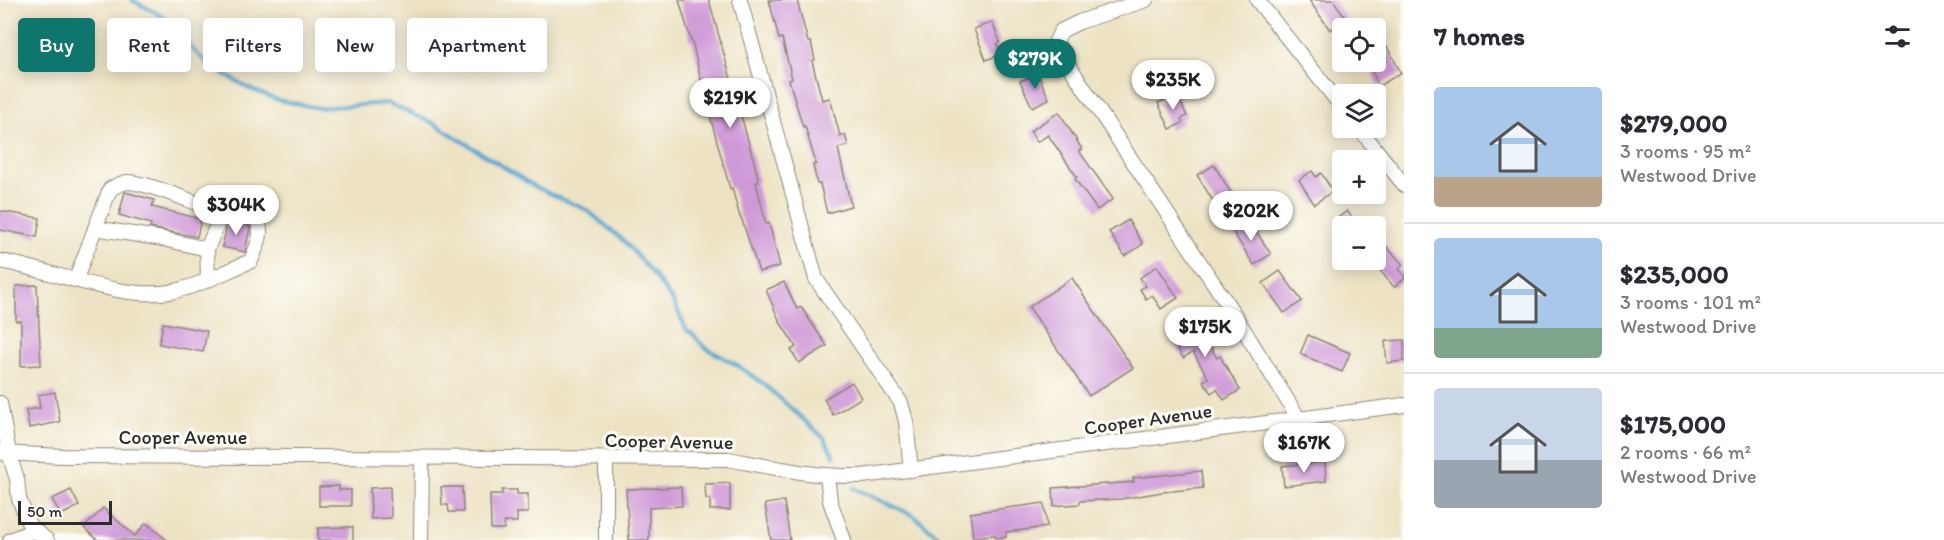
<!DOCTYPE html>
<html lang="en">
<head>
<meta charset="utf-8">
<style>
  :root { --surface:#fff; --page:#f2f2f3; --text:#2b2b33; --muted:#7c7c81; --line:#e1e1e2; --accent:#0f766e }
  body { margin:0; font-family:Itim,sans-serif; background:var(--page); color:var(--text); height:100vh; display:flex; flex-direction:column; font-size:22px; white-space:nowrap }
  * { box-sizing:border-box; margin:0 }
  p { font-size:20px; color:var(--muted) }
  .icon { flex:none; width:33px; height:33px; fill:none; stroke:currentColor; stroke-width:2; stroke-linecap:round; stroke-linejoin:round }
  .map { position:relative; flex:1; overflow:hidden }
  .sheet { display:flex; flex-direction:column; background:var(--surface); width:540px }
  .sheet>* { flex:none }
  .guide { position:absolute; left:18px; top:18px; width:570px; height:54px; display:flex; gap:12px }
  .fabs { position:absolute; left:1332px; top:18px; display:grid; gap:12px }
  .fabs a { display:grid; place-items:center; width:54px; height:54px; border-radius:6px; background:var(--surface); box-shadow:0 3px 15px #0003; font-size:30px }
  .scale { position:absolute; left:18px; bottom:15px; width:94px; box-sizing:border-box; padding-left:6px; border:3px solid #2b2b2b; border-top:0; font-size:16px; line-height:21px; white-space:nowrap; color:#2b2b2b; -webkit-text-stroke:4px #fdfcf7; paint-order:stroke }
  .price { position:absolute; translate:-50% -51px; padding:0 14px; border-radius:21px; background:#fff; color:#222; font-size:20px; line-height:39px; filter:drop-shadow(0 2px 3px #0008) }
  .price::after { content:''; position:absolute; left:50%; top:36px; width:18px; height:14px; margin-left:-9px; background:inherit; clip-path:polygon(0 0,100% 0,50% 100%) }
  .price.active { background:var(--accent); color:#fff }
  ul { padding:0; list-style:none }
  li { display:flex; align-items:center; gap:18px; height:150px; padding:0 30px }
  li+li { border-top:2px solid var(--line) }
  li span { display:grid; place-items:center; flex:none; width:168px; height:120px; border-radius:6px; color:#555 }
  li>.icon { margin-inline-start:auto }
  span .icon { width:72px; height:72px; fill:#fffc; stroke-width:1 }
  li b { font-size:26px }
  h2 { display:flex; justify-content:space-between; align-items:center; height:72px; padding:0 30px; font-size:26px }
  .pill { padding:0 21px; border-radius:6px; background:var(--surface); box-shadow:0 3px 15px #0003; font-size:21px; line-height:54px }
  .pill.active { background:var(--accent); color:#fff }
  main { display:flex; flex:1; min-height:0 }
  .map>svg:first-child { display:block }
</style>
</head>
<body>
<main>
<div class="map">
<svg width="1404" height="540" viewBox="0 0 1404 540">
  <rect width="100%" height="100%" fill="#fdfcf7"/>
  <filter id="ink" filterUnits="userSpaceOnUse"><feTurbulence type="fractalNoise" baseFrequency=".0167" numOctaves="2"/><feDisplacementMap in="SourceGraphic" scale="12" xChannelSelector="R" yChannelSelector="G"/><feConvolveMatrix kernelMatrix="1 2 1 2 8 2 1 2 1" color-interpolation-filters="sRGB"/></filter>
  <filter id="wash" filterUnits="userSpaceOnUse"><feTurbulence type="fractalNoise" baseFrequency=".008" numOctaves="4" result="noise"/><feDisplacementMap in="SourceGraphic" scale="24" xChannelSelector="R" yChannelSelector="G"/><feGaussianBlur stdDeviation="1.35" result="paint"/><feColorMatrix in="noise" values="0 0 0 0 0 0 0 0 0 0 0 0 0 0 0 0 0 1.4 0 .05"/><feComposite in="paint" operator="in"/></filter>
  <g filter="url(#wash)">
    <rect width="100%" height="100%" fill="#ede3c4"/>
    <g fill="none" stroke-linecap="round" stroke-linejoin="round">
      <g stroke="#53a3cd" stroke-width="4">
        <path d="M132,0L162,16L170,22L193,50L212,67L250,89L278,100L319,108L388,103L435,124L537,188L587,210L624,241L652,273L673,301L687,331L692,333L704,347L735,364L764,384L824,438L834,456"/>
        <path d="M853,488L913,515L943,540"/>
      </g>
    </g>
    <g id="blocks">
      <g fill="#cf99d8">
        <path d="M679,0H709L754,162L759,182H756L766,224L769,223L780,266L759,272L741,217H740L732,188L730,189L706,101L692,41H691Z"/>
        <path d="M769,0H797L808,42H811L815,60L812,61L822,100L830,98L840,136L845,135L848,145L838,148L851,206L827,213L820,184H817L813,165L816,164L805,126L803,127L789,80L792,79L782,38L779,39Z"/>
        <path d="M1309,0H1333L1346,18L1330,30Z"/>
        <path d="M992,22L1000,42L997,44L1001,54L986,60L974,29Z"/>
        <path d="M1376,37L1383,49L1387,47L1401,73L1379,86L1371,70L1376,67Z"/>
        <path d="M1038,74L1049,99L1032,107L1020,81Z"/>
        <path d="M1177,95L1187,116L1181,119L1183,123L1170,129L1158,103Z"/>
        <path d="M1059,112L1082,149L1079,151L1113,199L1097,210L1075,179L1077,177L1048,135L1037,142L1030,131Z"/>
        <path d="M1214,165L1235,199L1218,209L1197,175Z"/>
        <path d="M1312,171L1316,177L1321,173L1333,191L1314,204L1299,180Z"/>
        <path d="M125,192L154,200L152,207L201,219L197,237L150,228L151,224L119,215Z"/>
        <path d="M0,211L40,218L37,237L0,230Z"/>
        <path d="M1347,211L1359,226H1343L1336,219Z"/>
        <path d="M1248,219L1271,254L1254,265L1231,229Z"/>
        <path d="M1128,220L1143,244L1125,256L1109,232Z"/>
        <path d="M228,221L248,225L250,228L245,252L222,247Z"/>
        <path d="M1386,246L1403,265L1399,269L1404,275V279L1394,287L1371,260H1376V255Z"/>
        <path d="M1157,266L1178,298L1161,309L1152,295L1146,299L1140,289L1146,286L1140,278Z"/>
        <path d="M1280,271L1302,301L1284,313L1263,283Z"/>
        <path d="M1072,278L1133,368L1089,396L1029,307Z"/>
        <path d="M784,282L797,309L801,307L827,346L799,363L791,350L796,347L780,322L766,290Z"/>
        <path d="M37,285L41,365L21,366V321H16V286Z"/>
        <path d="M1186,315L1190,323L1195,320L1217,358L1220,356L1240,390L1224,400L1217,389L1211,393L1203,381L1208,378L1193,352L1183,358L1174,342L1181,338L1172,323Z"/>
        <path d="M163,323L207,331L203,352L159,344Z"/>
        <path d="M1308,335L1350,353L1342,372L1300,354Z"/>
        <path d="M1404,340V361L1387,363L1385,341Z"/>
        <path d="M852,382L861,398L833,415L824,399Z"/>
        <path d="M55,392L60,422L29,428L26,410L40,408L38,395Z"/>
        <path d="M1325,462L1326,481L1284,486L1282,466Z"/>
        <path d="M1201,471L1203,488L1162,492L1121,499L1080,501V504L1054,506L1053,488L1134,482L1133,478Z"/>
        <path d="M730,483V510H710V499H706L705,484Z"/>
        <path d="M339,486V490H351V506H319V487Z"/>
        <path d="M390,487L391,518L371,519L370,488Z"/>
        <path d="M441,487H462L463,512H449L448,505H442Z"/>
        <path d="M681,487L682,506L649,508V540H629L626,489Z"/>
        <path d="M71,490L79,506L61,515L52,499Z"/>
        <path d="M502,490H517V494H528V513H517V522H504V529H491L490,494H502Z"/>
        <path d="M784,501L790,540H771L765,504Z"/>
        <path d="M1044,503L1047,527L1006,532V537L996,538L995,535L973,537L970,513Z"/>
        <path d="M103,508L135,536L146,523L167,540H98L84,528Z"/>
        <path d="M347,527H353V540H318V528Z"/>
      </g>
    </g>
  </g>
  <g filter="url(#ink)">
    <use href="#blocks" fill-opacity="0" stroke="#8c8778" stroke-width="1.5"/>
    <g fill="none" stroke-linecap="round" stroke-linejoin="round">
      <g stroke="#8c8778" stroke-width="16">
        <g id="minor">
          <path d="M740,0L816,279L901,403L906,421L911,470"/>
          <path d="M1146,0L1079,22L1061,31L1056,41L1060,52L1234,314L1299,419"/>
          <path d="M1257,0L1342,107"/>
          <path d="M1359,128L1404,185"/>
          <path d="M95,228L163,239L207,249"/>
          <path d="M0,261C52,270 119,300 170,292C198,287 226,271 251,261C254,252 261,240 260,232C260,211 236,211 222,213L207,249L208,278"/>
          <path d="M76,279L110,189C116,186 121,183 127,182C148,182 200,205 222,213"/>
          <path d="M0,403L9,454L17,479L19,499L30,527L47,540"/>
          <path d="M0,453L63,456L728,459C775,468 814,477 862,476L1404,405"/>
          <path d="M827,476L830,501L844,540"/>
          <path d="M10,540L35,530"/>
          <path d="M421,540L422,458"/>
          <path d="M606,540V459"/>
        </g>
      </g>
      <use href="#minor" stroke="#fff" stroke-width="14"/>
    </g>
  </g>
  <g text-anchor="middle" stroke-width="6" stroke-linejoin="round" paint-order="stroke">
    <g font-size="20" fill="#2b2b2b" stroke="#fdfcf7">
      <text transform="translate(1148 419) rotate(-8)" y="7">Cooper Avenue</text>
      <text x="183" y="444">Cooper Avenue</text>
      <text transform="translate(669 441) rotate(1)" y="7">Cooper Avenue</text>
    </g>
  </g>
</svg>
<div class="fabs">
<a><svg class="icon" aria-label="locate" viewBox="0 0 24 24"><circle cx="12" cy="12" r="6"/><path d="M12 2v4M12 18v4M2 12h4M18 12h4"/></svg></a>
<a><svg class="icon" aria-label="layers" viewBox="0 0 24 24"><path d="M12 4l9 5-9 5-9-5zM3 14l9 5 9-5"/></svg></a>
<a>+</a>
<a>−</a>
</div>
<div class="scale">50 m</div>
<b class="price active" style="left:1035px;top:90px">$279K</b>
<b class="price" style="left:1173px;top:111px">$235K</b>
<b class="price" style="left:730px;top:129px">$219K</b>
<b class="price" style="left:236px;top:236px">$304K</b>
<b class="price" style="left:1251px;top:242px">$202K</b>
<b class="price" style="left:1205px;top:358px">$175K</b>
<b class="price" style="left:1304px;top:474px">$167K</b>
<div class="guide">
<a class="pill active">Buy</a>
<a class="pill">Rent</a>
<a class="pill">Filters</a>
<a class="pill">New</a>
<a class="pill">Apartment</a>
</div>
</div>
<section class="sheet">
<h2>7 homes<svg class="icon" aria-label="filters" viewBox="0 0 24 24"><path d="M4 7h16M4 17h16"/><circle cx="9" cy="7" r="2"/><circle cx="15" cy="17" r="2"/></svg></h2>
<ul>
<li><span style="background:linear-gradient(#a9c7e8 75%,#b9a48a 0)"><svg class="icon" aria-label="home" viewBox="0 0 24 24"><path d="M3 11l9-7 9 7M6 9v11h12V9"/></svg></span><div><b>$279,000</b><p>3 rooms · 95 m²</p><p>Westwood Drive</p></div></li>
<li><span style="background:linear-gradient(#a9c7e8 75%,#7fa58c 0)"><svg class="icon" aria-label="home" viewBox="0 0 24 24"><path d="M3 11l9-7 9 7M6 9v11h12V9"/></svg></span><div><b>$235,000</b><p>3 rooms · 101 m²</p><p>Westwood Drive</p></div></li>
<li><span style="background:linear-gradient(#c9d6e8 60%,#9aa5b1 0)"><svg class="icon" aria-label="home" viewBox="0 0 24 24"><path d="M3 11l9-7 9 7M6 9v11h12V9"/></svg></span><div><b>$175,000</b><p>2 rooms · 66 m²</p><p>Westwood Drive</p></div></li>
</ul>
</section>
</main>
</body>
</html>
